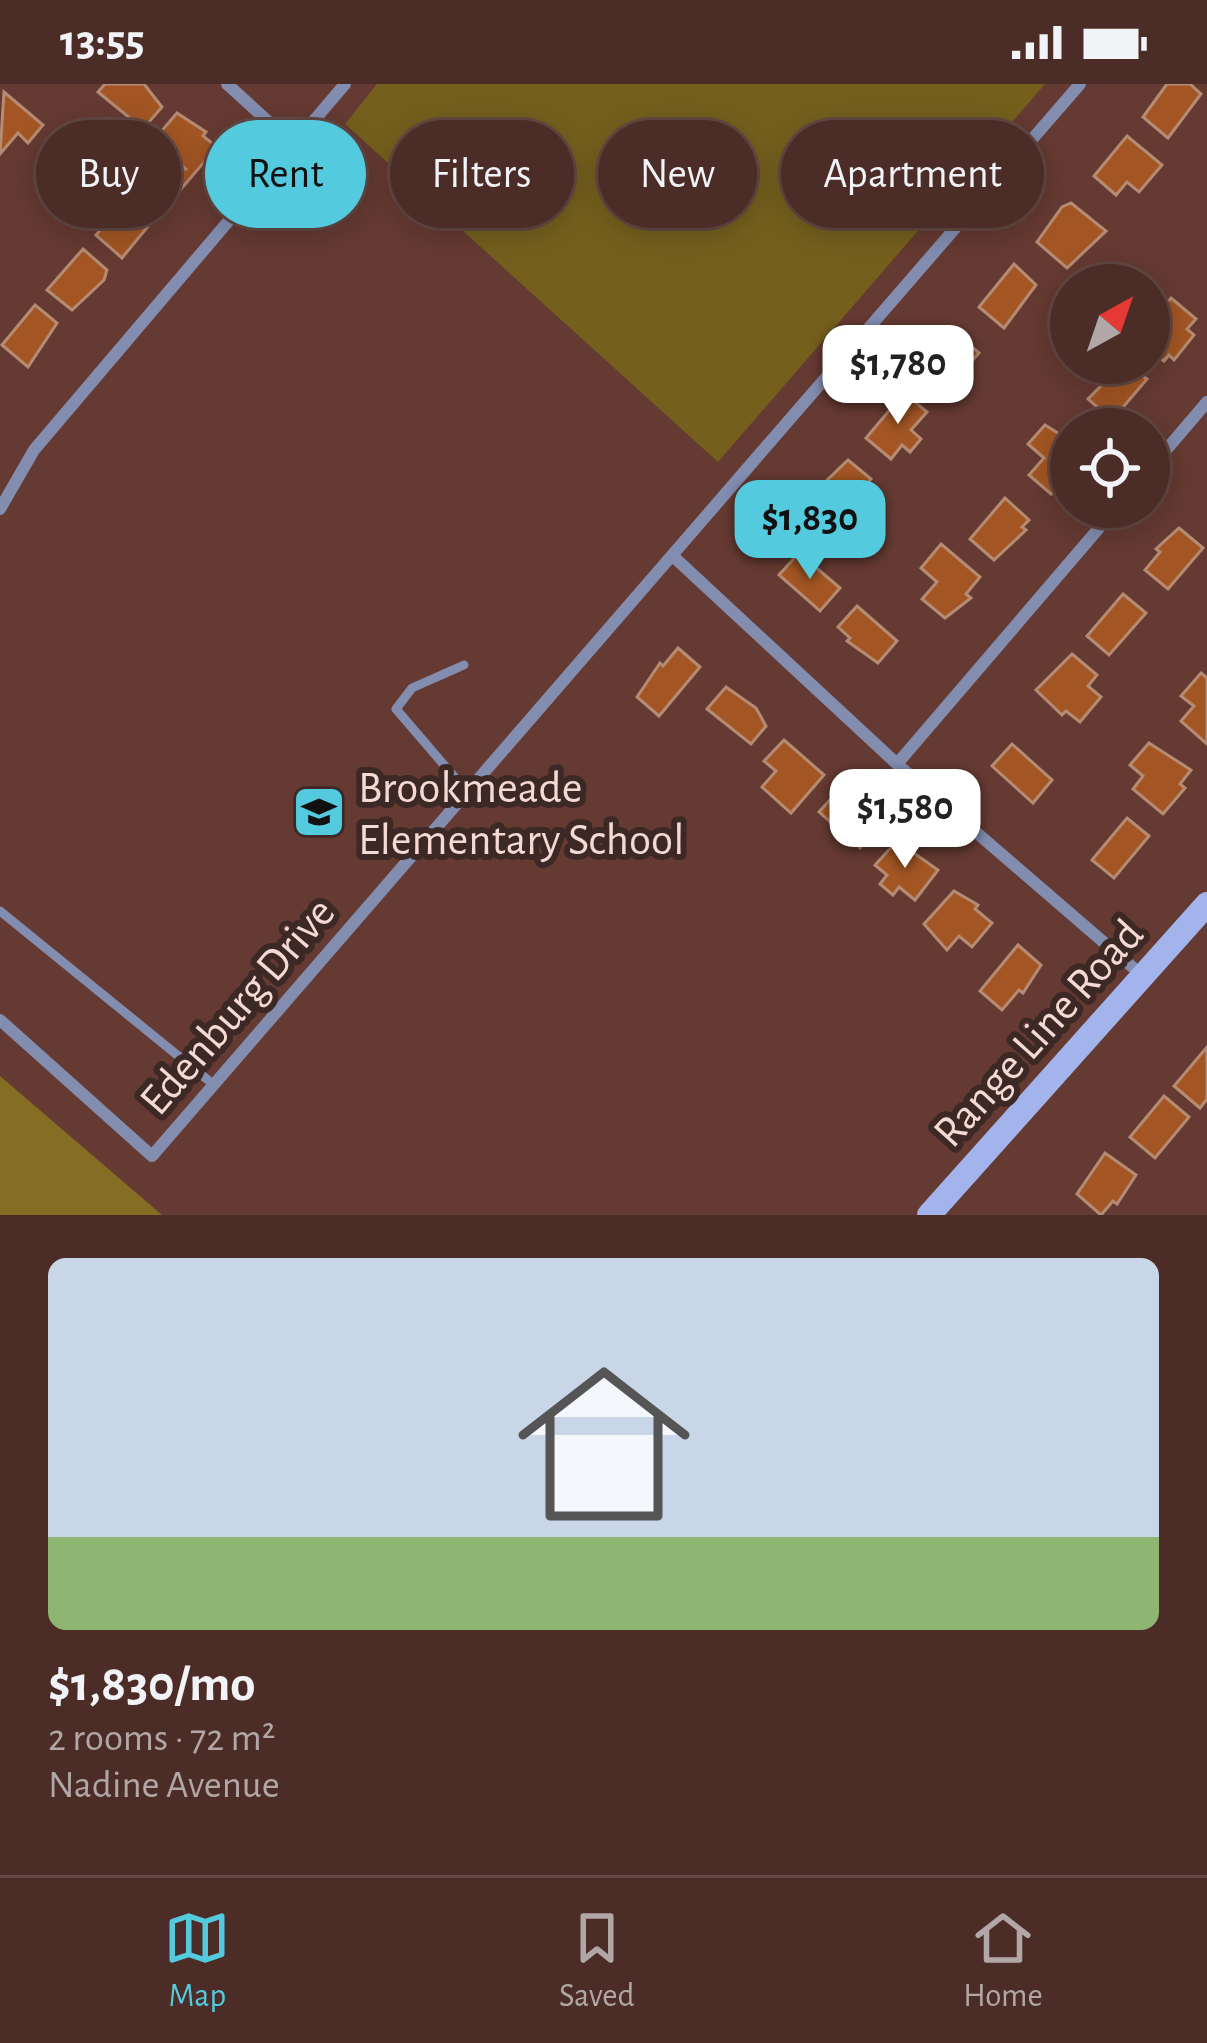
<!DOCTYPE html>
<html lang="en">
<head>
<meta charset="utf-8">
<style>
  :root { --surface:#4c2c26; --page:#563832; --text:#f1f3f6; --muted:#b2a7a7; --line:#634843; --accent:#54cade }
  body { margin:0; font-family:"Alegreya Sans",sans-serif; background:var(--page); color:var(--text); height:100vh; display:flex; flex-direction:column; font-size:45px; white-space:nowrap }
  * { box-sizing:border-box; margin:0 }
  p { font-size:39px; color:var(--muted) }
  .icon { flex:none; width:66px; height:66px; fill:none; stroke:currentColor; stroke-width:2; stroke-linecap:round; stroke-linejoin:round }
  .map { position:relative; height:1131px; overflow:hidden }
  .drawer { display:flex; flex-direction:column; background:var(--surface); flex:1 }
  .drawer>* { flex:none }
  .guide { position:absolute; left:36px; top:36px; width:1137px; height:108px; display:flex; gap:24px }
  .needle { width:78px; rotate:40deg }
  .tools { position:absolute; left:1050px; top:180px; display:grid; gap:24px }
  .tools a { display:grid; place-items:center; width:120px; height:120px; border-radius:50%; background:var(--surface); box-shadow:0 6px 30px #0003,0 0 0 3px var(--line); font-size:60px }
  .price { position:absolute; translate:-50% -102px; padding:0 27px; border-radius:24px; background:#fff; color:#222; font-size:39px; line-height:78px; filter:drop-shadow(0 3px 6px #0008) }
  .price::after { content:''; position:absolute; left:50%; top:72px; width:36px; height:27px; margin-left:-18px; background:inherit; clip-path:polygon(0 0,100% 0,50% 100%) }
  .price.current { background:var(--accent); color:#111 }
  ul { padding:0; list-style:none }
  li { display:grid; align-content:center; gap:24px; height:636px; padding:0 48px }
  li+li { border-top:3px solid var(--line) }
  li span { display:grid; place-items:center; height:372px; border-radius:18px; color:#555 }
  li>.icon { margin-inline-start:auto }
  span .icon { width:216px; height:216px; fill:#fffc; stroke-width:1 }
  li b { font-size:51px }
  .chip { padding:0 42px; border-radius:54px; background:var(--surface); box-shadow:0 6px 30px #0003,0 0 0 3px var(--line); font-size:42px; line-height:108px }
  .chip.current { background:var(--accent); color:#111 }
  .status { display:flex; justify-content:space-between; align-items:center; height:84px; padding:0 60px; background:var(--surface); direction:ltr }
  .status svg { height:33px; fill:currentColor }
  .dock { display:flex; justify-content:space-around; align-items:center; height:168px; border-top:3px solid var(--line); background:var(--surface); font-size:33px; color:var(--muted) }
  .dock a { display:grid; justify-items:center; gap:6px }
  .dock .current { color:var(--accent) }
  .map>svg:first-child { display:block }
</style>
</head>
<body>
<div class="status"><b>13:55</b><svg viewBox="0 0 49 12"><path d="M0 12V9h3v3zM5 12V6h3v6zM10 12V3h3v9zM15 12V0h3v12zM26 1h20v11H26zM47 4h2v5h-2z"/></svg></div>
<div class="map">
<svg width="1207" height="1131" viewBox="0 0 1207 1131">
  <rect width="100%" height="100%" fill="#653a32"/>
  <path fill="#745f1d" d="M377,0H1045L718,378L345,40Z"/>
  <path fill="#856e24" d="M0,992L162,1131H0Z"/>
  <g fill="#a35623" stroke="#b68b73" stroke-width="3">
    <path d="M105,0H144L162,23L143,45L98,8Z"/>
    <path d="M1167,0H1190L1201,10L1168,54L1143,33Z"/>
    <path d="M4,8L43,41L28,59L18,49L0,70Z"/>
    <path d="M177,29L206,48L203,52L217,63L176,111L155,93L169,76L187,86L153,57Z"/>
    <path d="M1127,52L1162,81L1139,108L1127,98L1116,111L1094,92Z"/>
    <path d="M128,113L154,135L122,174L96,151Z"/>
    <path d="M1071,119L1106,147L1067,184L1037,158L1062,123Z"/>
    <path d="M83,165L107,186L104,196L72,226L47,206Z"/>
    <path d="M1014,180L1036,201L1004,244L979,223Z"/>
    <path d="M1171,214L1196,235L1187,245L1194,251L1174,276L1169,271L1164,277L1149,264V240Z"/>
    <path d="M35,221L57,239L28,283L2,261Z"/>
    <path d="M957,250L979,269L945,308L922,289L944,255L948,259Z"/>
    <path d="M1124,279L1147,295L1112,336L1088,315Z"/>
    <path d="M904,309L927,328L911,346L921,355L910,368L902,361L891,375L866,354Z"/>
    <path d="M1045,341L1071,357V391L1051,410L1029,391L1044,374L1028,360Z"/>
    <path d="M848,376L871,395L835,437L813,418L820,403Z"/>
    <path d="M1005,414L1029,436L1022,443L1026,446L994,476L970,455Z"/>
    <path d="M1179,444L1203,464L1168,505L1145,486L1160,468L1156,465Z"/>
    <path d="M941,460L980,493L966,510L971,514L945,534L922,515L937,498L921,484Z"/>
    <path d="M799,469L840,504L820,527L779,491Z"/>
    <path d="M1123,510L1146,529L1109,571L1087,552Z"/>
    <path d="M857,522L897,557L878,579L847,557L850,554L838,543Z"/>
    <path d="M678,564L700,583L659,632L637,613L660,579L663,582Z"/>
    <path d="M1072,570L1097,591L1088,602L1101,613L1080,638L1066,627L1062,631L1036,606Z"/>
    <path d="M1201,589L1207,594V660L1181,637L1194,622L1181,612Z"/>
    <path d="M726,603L756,624L766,642L751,660L707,625Z"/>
    <path d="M784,656L824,691L791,729L762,703L776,687L764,677Z"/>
    <path d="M1149,659L1191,686L1180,700L1185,704L1163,730L1133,705L1143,692L1130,681Z"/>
    <path d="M1012,660L1052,696L1033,719L992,682Z"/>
    <path d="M839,706L854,714L879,743L860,764L819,728Z"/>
    <path d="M1127,734L1149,752L1114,794L1092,776Z"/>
    <path d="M897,757L938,786L915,816L899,803L893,811L880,800L887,791L875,781Z"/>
    <path d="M954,807L978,821L975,825L992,839L972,863L959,852L947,866L924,840Z"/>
    <path d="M1018,861L1041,881L1023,909L1019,906L1002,926L980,907Z"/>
    <path d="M1207,963V1015L1200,1024L1174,1002Z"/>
    <path d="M1164,1012L1189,1033L1155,1074L1130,1053Z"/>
    <path d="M1105,1069L1136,1091L1117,1120L1113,1117L1101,1131L1077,1110Z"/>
  </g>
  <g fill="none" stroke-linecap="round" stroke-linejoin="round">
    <g stroke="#828db0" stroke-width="9">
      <path d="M464,581L412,604L396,625L469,710"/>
      <path d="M0,827L214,1001"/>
    </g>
    <g stroke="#828db0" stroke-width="12">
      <path d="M227,0L293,60"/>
      <path d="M1149,386L1207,318"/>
      <path d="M0,425L34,366L345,0"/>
      <path d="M675,474L897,680L1144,893"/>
      <path d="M897,680L1117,423"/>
      <path d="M0,936L152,1072L1080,0"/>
    </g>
    <path stroke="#a2b4eb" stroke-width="24" d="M929,1131L1207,820"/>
  </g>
  <defs>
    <g id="school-square" transform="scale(2.7)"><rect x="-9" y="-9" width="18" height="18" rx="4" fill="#54cade" stroke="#3c2824"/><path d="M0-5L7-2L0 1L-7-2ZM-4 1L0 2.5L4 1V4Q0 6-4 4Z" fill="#111"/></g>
  </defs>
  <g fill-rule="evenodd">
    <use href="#school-square" x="319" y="728"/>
  </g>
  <g text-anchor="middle" stroke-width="12" stroke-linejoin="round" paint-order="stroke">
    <g font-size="45" fill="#f5dad4" stroke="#3c2824" text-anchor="start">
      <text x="358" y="718">Brookmeade<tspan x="358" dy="52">Elementary School</tspan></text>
    </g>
    <g font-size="45" fill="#f5dad4" stroke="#3c2824">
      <text transform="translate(236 921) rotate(-49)" y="16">Edenburg Drive</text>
      <text transform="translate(1037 948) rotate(-48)" y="16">Range Line Road</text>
    </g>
  </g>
</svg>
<div class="tools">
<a><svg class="needle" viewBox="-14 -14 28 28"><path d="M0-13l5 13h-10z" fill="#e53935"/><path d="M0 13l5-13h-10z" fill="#b2a7a7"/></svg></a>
<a><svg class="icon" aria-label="locate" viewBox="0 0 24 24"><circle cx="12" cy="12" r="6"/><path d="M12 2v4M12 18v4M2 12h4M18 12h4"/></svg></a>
</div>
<b class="price" style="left:898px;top:343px">$1,780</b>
<b class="price current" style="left:810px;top:498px">$1,830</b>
<b class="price" style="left:905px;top:787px">$1,580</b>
<div class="guide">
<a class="chip">Buy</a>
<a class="chip current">Rent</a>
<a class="chip">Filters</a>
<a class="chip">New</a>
<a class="chip">Apartment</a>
</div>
</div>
<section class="drawer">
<ul>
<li><span style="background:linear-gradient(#c9d6e8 75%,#8fb573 0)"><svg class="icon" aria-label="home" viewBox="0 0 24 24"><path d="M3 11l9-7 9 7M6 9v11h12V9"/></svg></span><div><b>$1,830/mo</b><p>2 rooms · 72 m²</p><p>Nadine Avenue</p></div></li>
</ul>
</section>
<nav class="dock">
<a class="current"><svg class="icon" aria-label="map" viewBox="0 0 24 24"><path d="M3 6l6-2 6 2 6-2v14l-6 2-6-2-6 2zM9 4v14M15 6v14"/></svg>Map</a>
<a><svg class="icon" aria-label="saved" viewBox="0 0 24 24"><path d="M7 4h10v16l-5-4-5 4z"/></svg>Saved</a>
<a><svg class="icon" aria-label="home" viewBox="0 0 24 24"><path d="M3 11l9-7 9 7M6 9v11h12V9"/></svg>Home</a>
</nav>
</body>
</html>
